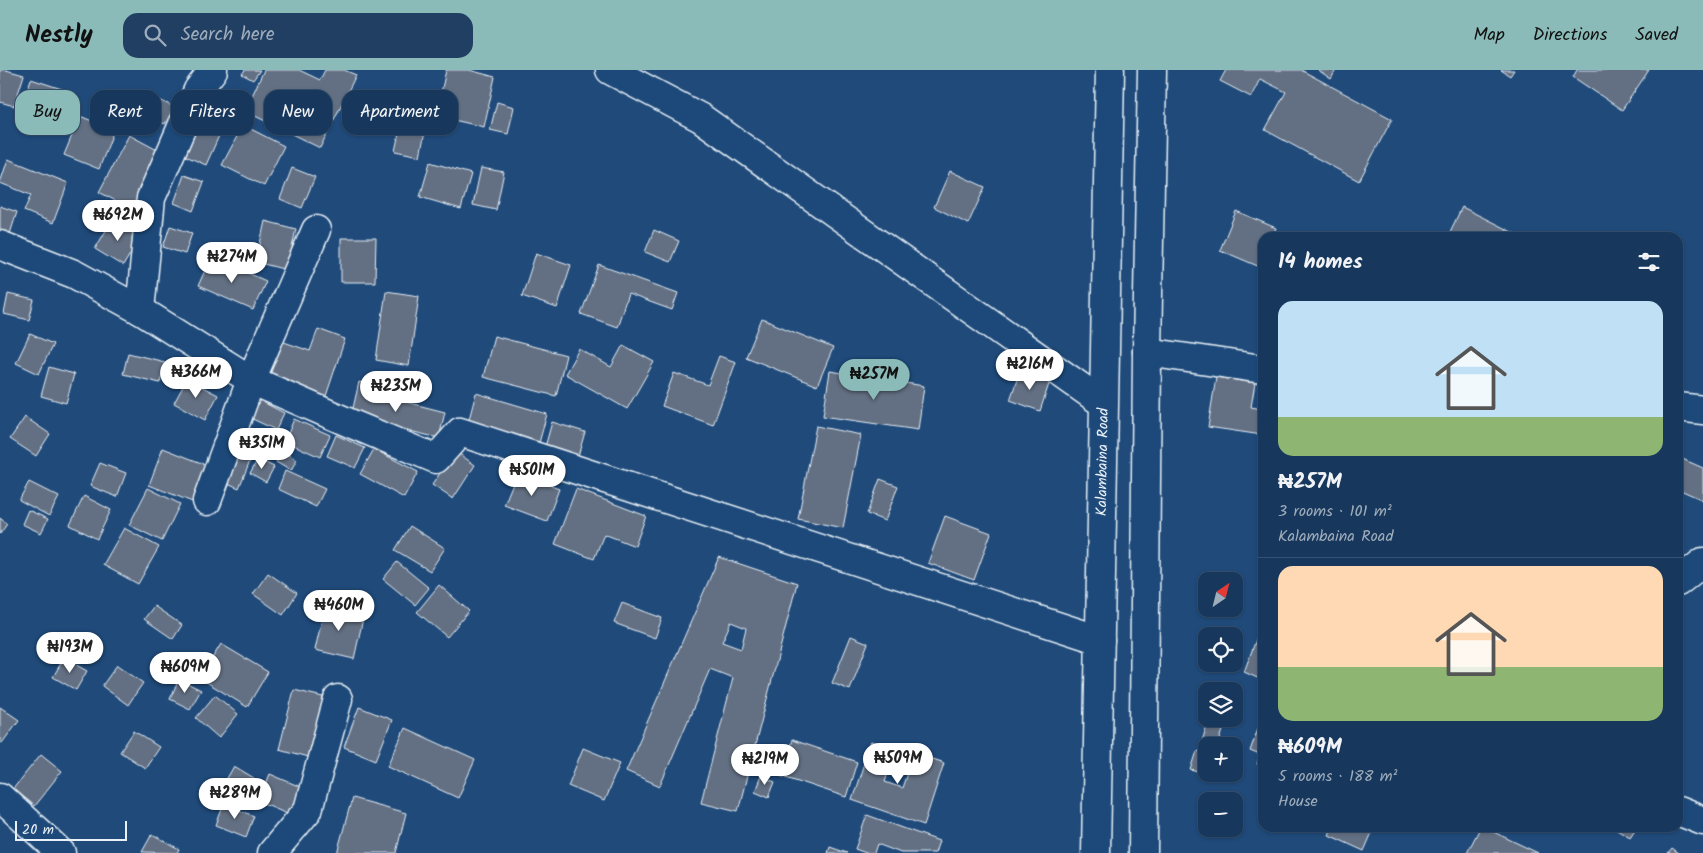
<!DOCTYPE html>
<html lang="en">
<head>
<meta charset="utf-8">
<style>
  :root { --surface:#17385c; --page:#203f62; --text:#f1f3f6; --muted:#9eacbb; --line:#365272; --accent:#8bbbb9 }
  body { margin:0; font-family:Kalam,sans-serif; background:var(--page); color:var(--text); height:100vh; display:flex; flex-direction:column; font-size:19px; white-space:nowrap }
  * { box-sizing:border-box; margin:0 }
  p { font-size:16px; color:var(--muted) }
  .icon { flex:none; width:28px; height:28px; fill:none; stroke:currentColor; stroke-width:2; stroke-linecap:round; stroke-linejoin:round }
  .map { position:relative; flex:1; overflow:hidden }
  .details { position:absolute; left:1258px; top:162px; width:425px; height:600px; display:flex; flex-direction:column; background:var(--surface); border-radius:15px; box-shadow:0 1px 4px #0004,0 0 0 1px var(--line) }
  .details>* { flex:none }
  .hud { position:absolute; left:15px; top:20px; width:475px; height:45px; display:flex; gap:10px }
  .needle { width:32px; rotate:35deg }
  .controls { position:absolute; left:1198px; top:502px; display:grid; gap:10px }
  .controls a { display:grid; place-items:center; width:45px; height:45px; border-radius:10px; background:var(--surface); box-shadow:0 1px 4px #0004,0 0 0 1px var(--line); font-size:25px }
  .scale { position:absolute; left:15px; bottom:12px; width:112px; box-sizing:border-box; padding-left:5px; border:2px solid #e8f1f8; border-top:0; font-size:14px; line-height:18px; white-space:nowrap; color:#e8f1f8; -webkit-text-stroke:4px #1f4a7a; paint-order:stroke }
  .price { position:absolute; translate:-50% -42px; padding:0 11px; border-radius:18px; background:#fff; color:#222; font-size:16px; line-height:32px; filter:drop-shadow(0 1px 2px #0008) }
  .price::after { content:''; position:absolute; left:50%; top:30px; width:15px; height:11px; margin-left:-8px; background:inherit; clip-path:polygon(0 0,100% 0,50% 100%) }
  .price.active { background:var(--accent); color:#111 }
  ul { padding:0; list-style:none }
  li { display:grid; align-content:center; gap:10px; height:265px; padding:0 20px }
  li+li { border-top:1px solid var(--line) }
  li span { display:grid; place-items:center; height:155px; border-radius:15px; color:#555 }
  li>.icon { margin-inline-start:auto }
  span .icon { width:90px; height:90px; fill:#fffc; stroke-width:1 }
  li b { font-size:21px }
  h2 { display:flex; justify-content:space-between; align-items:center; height:60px; padding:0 20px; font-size:21px }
  .tag { padding:0 18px; border-radius:15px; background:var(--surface); box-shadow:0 1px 4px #0004,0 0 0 1px var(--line); font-size:18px; line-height:45px }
  .tag.active { background:var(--accent); color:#111 }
  header { display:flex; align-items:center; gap:30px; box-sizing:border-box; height:70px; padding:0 25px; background:var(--accent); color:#111 }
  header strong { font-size:24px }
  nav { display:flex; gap:28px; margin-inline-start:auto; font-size:18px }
  .search { width:350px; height:45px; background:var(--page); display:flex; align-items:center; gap:12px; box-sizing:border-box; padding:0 18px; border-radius:15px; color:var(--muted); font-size:19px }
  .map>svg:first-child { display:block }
</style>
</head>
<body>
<header>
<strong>Nestly</strong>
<div class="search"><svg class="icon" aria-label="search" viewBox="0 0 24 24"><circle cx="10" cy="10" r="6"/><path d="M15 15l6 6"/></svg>Search here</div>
<nav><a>Map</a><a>Directions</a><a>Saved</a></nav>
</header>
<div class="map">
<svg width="1703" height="783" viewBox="0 0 1703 783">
  <rect width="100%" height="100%" fill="#1f4a7a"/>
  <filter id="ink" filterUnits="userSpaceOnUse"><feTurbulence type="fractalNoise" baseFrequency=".02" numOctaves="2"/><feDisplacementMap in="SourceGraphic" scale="10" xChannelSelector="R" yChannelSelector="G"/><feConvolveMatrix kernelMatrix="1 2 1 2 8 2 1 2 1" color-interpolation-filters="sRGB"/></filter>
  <g filter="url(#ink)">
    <g fill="#646f83" stroke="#e8f1f8" fill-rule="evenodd">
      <path d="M0,0H6L24,5L14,36L0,32Z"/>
      <path d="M245,0H260L253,10L242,4Z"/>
      <path d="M264,0H299L320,10L325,0H344L356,5L320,78L245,41Z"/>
      <path d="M446,0H469L495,7L484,57L436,46Z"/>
      <path d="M1226,0H1301L1392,49L1359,111L1265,60L1286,22L1260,9L1251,27L1220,11Z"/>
      <path d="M1318,0H1336L1331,9Z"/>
      <path d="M1501,0H1514L1510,6Z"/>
      <path d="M1577,0H1649L1622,40L1573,7Z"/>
      <path d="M31,9L74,23L60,66L17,52Z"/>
      <path d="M149,25L174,37L165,54L141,43Z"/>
      <path d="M497,32L514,37L508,64L490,60Z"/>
      <path d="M405,36L429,42L420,86L395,81Z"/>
      <path d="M198,38L226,50L206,95L179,83Z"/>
      <path d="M80,46L114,60L99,99L64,85Z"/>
      <path d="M243,55L284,76L264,116L222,95Z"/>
      <path d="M129,65L161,82L131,139L99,122Z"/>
      <path d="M8,89L68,113L53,153L24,141L31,125L0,113Z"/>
      <path d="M430,92L471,104L461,139L420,127Z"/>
      <path d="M292,98L315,107L302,138L280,129Z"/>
      <path d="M481,98L504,102L496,140L473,135Z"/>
      <path d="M950,101L985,117L968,154L934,137Z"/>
      <path d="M184,105L204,112L193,141L174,133Z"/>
      <path d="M0,136L17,142L8,170L0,167Z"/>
      <path d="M1462,137L1524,168H1447Z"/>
      <path d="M1236,141L1276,158L1272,168H1262V192L1260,197L1220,180Z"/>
      <path d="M114,147L142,164L123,196L95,179Z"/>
      <path d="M265,151L296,159L287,200L256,192Z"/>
      <path d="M170,156L192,163L185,184L163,177Z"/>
      <path d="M654,160L679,171L670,192L645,182Z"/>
      <path d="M341,168H376L375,212H341Z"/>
      <path d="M536,183L571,195L557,238L522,226Z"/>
      <path d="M211,187L266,211L253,240L198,216Z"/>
      <path d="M599,195L678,223L672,240L628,224L617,257L581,244Z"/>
      <path d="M386,221L419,226L409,296L376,290Z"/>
      <path d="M8,224L34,230L29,250L4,244Z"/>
      <path d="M762,249L833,278L817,316L746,287Z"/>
      <path d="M318,259L345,269L323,335L266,314L281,271L310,281Z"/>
      <path d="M30,264L53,274L39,304L16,293Z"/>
      <path d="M494,266L566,285L556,326L483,307Z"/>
      <path d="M623,275L654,292L627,339L565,304L579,279L611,297Z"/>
      <path d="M128,283L165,292L160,313L123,304Z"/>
      <path d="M719,286L736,292L713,355L662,336L674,303L708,315Z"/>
      <path d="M49,297L74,304L66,333L41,326Z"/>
      <path d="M830,301L924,316L918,360L823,346Z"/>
      <path d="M1020,301L1050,311L1040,341L1010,330Z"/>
      <path d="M1216,307L1255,313L1251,337L1262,339V365L1208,357Z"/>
      <path d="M187,309L218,325L205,350L174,333Z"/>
      <path d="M359,312L380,318L378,325L445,342L439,368L351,347Z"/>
      <path d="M476,323L547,344L539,373L468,353Z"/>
      <path d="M255,328L284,343L276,360L246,346Z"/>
      <path d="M25,347L50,364L36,386L10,369Z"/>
      <path d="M294,349L330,365L320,387L285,371Z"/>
      <path d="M552,352L585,362L578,386L545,377Z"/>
      <path d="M816,356L861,365L843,458L798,449Z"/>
      <path d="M336,365L365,378L355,398L327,386Z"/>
      <path d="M163,378L209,396L195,433L149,415Z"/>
      <path d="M374,379L418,402L404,428L360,404Z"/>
      <path d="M233,380L251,388L239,418L221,410Z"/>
      <path d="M283,381L297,390L291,401L276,392Z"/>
      <path d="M455,381L475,395L453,429L432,415Z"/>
      <path d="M1678,387L1703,398V430L1678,419Z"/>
      <path d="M258,389L274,397L266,412L250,403Z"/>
      <path d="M100,393L126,403L117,427L90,416Z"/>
      <path d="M285,401L325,419L316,437L278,419Z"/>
      <path d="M517,403L559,419L547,451L504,435Z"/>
      <path d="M880,409L898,416L885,451L867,444Z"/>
      <path d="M29,412L59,427L49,446L19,430Z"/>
      <path d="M148,418L180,434L162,471L129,455Z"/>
      <path d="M576,419L646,446L635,476L604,464L594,489L555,474Z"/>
      <path d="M84,426L111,440L97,469L70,455Z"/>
      <path d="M28,440L48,449L41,463L22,454Z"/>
      <path d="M945,446L991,463L974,510L928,493Z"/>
      <path d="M0,448L7,454L0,464Z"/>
      <path d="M410,456L445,478L430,501L395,480Z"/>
      <path d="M124,458L159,477L138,514L103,495Z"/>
      <path d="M719,487L797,513L738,741L701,732L733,608L710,599L660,716L626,701ZM731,552L746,558L741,579L722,572Z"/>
      <path d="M397,492L429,518L415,535L383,509Z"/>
      <path d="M268,503L297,523L283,545L253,524Z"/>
      <path d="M439,515L469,541L447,567L417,542Z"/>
      <path d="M622,533L662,548L655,568L614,553Z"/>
      <path d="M325,535L364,544L354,589L315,580Z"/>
      <path d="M154,536L182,555L173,569L144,549Z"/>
      <path d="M1260,559L1262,560V610L1244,602Z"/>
      <path d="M851,566L868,573L850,620L832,613Z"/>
      <path d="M221,574L268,602L247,637L200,608Z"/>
      <path d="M64,588L87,601L76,620L53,607Z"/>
      <path d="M117,595L143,613L128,635L102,616Z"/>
      <path d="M179,609L201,620L190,639L170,629Z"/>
      <path d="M294,620L331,629L315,689L279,679Z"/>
      <path d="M215,625L238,644L219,668L196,648Z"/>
      <path d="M0,637L19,650L2,673L0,672Z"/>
      <path d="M359,637L392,650L376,690L344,677Z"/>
      <path d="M1262,647V697L1257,694L1260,685L1250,681Z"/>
      <path d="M1209,649H1219L1226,651L1218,676L1202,671Z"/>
      <path d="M405,658L475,690L458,728L388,696Z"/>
      <path d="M134,661L159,677L145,698L120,682Z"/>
      <path d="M792,670L857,692L846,727L780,705Z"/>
      <path d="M871,672L895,681L885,712L902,718L914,683L944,693L924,755L852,730Z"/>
      <path d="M583,678L620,693L604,731L568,716Z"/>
      <path d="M1197,681L1206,684V704H1214V706L1191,700Z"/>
      <path d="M41,684L62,701L34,736L13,719Z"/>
      <path d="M234,696L254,708L241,730L221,719Z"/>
      <path d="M270,704L303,718L292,745L259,731Z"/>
      <path d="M761,706L775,712L769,727L755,721Z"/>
      <path d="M352,728L406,743L396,783H337Z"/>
      <path d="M224,734L254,746L246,767L216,755Z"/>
      <path d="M867,745L939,771L935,783H901L877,774L874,783H866L855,779Z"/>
      <path d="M1332,758H1374L1364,781L1329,765Z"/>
      <path d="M1480,758H1485L1538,783H1467Z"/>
      <path d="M1615,758H1636L1630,767Z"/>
      <path d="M152,764L179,779L177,783L142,782Z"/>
      <path d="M830,777L847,783H828Z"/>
      <path d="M1672,778L1679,783H1668Z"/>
    </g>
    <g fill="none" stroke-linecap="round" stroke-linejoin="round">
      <g stroke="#e8f1f8" stroke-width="31">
        <g id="minor">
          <path d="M610,0L701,48L1103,333"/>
          <path d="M0,175L74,204L140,240L251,310L352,354L436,389L460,362L1100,570"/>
          <path d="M140,240L151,128L198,20L213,0"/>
          <path d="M1147,282L1262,299"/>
          <path d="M1678,337L1703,340"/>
          <path d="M207,431L251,310L316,160"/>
          <path d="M1678,512L1703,492"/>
          <path d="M0,727L61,783"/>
          <path d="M1678,741L1703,751"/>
          <path d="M272,783L308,740L338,629"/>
        </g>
      </g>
      <g stroke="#e8f1f8" stroke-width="31">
        <g id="secondary">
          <path d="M1096,783L1110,0"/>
          <path d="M1143,783L1147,282L1152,0"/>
        </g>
      </g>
      <use href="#minor" stroke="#1f4a7a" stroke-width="28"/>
      <use href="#secondary" stroke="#1f4a7a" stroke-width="28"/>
    </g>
  </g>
  <g text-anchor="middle" stroke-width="5" stroke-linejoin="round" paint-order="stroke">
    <g font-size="15" fill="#e8f1f8" stroke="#1f4a7a">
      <text transform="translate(1102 392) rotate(-89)" y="5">Kalambaina Road</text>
    </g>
  </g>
</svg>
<div class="controls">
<a><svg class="needle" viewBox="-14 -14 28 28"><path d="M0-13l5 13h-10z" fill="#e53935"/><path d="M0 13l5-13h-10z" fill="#9eacbb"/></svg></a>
<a><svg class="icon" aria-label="locate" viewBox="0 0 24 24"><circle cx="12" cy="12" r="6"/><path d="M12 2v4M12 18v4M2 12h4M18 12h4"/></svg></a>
<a><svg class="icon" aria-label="layers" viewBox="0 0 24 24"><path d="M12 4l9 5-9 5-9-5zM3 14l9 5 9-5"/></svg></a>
<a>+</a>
<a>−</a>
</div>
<div class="scale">20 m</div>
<b class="price" style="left:118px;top:172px">₦692M</b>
<b class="price" style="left:232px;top:214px">₦274M</b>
<b class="price" style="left:1030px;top:321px">₦216M</b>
<b class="price" style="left:196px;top:329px">₦366M</b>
<b class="price active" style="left:874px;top:331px">₦257M</b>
<b class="price" style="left:396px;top:343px">₦235M</b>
<b class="price" style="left:262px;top:400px">₦351M</b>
<b class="price" style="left:532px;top:427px">₦501M</b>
<b class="price" style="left:339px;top:562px">₦460M</b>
<b class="price" style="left:70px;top:604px">₦193M</b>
<b class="price" style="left:185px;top:624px">₦609M</b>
<b class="price" style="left:898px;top:715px">₦509M</b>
<b class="price" style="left:765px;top:716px">₦219M</b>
<b class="price" style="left:235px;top:750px">₦289M</b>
<div class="hud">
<a class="tag active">Buy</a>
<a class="tag">Rent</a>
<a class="tag">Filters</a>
<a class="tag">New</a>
<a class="tag">Apartment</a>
</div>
<section class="details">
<h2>14 homes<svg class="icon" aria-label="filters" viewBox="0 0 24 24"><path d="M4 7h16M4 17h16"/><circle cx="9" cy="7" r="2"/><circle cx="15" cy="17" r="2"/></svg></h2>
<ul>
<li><span style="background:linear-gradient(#bfe0f5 75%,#8fb573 0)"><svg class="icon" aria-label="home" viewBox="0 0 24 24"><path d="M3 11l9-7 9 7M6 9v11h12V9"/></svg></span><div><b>₦257M</b><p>3 rooms · 101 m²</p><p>Kalambaina Road</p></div></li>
<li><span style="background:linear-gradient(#ffd9b3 65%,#8fb573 0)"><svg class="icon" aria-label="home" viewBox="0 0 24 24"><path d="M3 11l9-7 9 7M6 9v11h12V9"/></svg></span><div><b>₦609M</b><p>5 rooms · 188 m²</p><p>House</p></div></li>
</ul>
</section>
</div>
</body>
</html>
